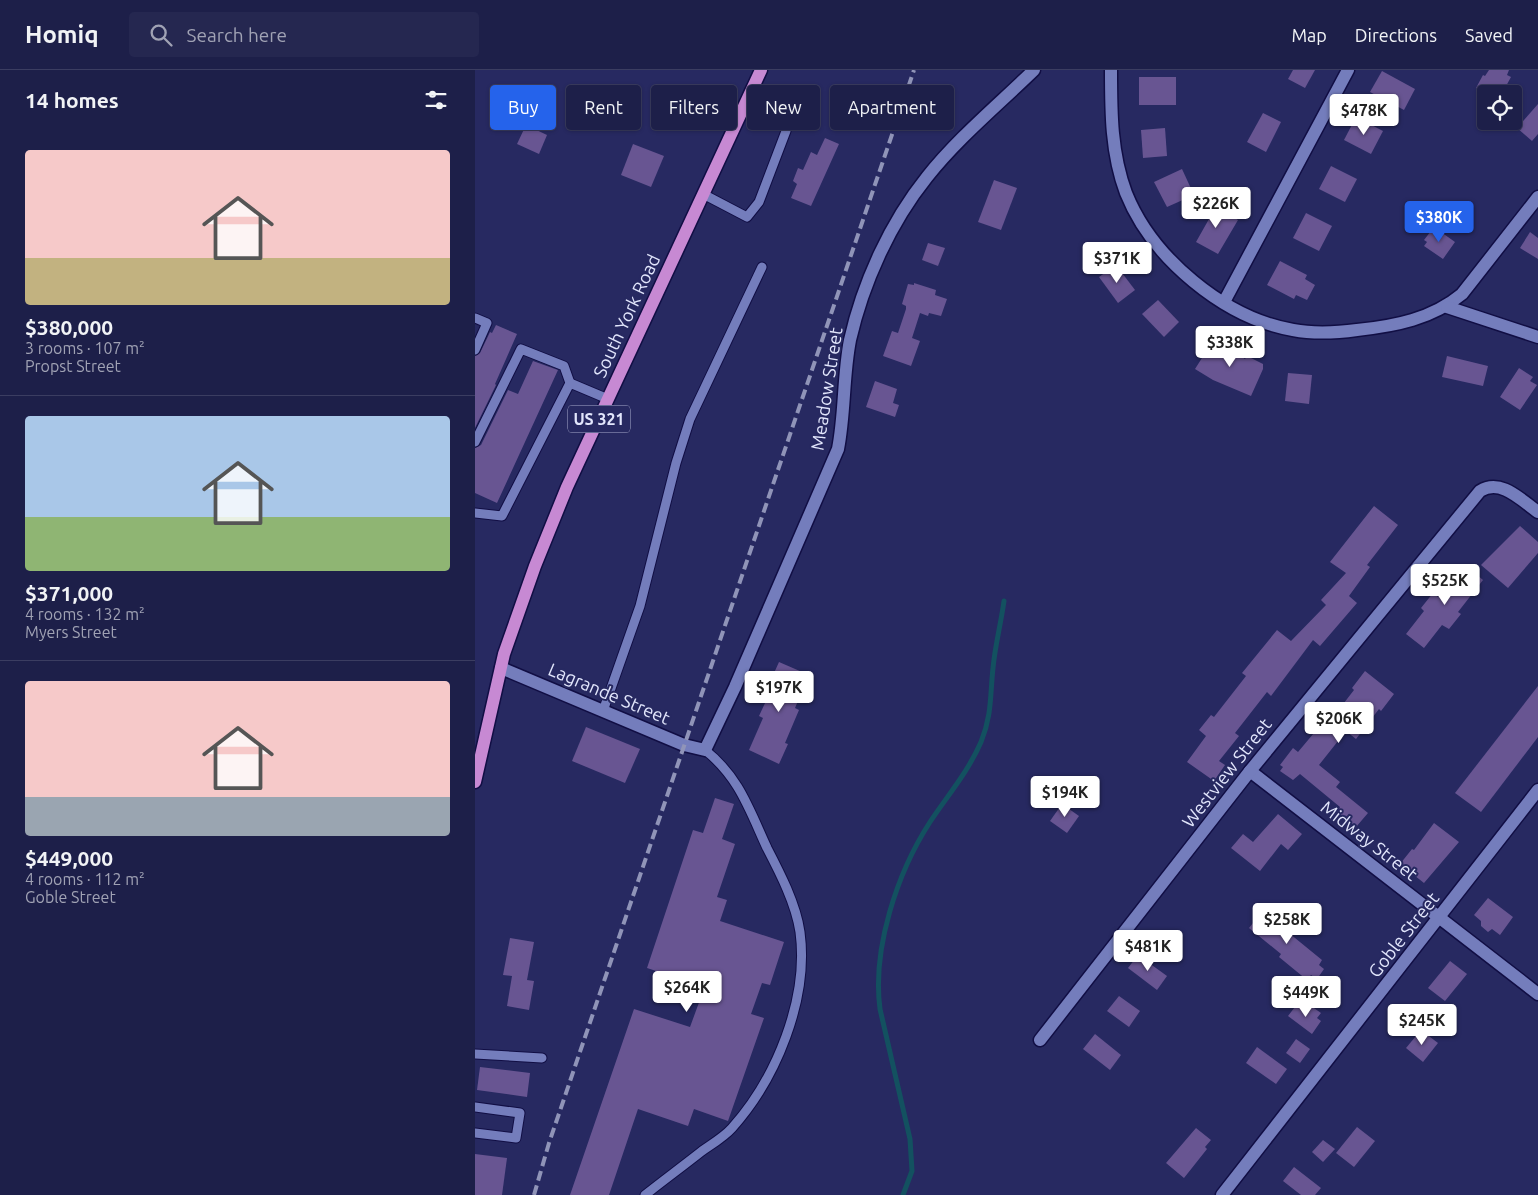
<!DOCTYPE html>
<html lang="en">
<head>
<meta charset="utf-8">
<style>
  :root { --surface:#1d1f49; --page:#252750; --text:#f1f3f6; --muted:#a0a2b4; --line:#3b3d61; --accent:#2563eb }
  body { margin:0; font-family:Ubuntu,sans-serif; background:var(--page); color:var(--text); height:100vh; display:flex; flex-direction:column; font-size:19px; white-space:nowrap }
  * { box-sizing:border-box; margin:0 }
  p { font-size:16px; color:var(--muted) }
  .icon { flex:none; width:28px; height:28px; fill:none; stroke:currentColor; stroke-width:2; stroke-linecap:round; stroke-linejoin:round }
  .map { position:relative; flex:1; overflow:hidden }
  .drawer { display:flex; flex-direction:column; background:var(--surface); width:475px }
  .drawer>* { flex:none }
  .hud { position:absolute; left:15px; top:15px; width:475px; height:45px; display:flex; gap:10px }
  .tools { position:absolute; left:1002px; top:15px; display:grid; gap:10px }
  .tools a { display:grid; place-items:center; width:45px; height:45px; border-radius:5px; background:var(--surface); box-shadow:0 1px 4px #0004,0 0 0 1px var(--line); font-size:25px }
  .price { position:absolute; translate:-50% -42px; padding:0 11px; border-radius:5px; background:#fff; color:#222; font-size:16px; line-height:32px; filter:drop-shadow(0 1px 2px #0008) }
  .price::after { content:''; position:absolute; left:50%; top:30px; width:15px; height:11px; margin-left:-8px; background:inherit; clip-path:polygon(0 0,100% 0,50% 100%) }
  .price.current { background:var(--accent); color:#fff }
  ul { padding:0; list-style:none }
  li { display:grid; align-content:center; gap:10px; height:265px; padding:0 25px }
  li+li { border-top:1px solid var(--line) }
  li span { display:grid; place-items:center; height:155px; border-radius:5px; color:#555 }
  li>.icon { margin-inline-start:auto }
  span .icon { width:90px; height:90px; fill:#fffc; stroke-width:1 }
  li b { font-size:21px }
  h2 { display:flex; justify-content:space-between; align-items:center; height:60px; padding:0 25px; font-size:21px }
  .pill { padding:0 18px; border-radius:5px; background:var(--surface); box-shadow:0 1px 4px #0004,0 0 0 1px var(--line); font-size:18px; line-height:45px }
  .pill.current { background:var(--accent); color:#fff }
  header { display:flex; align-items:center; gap:30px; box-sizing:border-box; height:70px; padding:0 25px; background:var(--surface); border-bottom:1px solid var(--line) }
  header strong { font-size:24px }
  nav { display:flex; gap:28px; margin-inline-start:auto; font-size:18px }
  .search { width:350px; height:45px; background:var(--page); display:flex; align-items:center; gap:12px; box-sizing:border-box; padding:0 18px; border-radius:5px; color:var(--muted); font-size:19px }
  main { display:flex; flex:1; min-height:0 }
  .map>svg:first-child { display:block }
</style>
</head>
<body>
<header>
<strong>Homiq</strong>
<div class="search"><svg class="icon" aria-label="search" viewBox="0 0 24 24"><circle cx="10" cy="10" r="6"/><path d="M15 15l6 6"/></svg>Search here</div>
<nav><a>Map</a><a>Directions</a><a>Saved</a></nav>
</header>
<main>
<section class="drawer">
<h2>14 homes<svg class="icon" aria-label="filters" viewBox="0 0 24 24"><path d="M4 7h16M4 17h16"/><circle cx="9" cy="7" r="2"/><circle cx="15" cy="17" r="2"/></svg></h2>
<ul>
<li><span style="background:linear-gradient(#f6c9c9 70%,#c2b280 0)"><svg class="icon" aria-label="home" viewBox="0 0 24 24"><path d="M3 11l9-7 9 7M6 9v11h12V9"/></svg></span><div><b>$380,000</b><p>3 rooms · 107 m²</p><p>Propst Street</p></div></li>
<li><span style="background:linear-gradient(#a9c7e8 65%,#8fb573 0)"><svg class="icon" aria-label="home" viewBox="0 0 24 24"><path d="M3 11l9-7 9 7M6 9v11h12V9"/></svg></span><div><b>$371,000</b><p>4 rooms · 132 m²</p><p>Myers Street</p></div></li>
<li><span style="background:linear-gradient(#f6c9c9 75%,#9aa5b1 0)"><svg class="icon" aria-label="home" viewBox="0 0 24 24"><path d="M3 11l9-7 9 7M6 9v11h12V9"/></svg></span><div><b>$449,000</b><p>4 rooms · 112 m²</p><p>Goble Street</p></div></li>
</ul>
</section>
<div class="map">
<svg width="1063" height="1125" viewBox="0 0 1063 1125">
  <rect width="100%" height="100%" fill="#272961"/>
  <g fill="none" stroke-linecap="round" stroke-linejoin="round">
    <path stroke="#135160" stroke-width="5" d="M428,1125L437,1101L435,1069L405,939C397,879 422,803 455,752C473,725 493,702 506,672C517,645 515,626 518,598C520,576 526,553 529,531"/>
  </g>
  <g fill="#685592">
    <path d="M818,0H840L830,18L813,9Z"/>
    <path d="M1014,0H1034L1032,5L1036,7L1030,18L1022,14L1017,24H1013L1001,18L1008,5L1010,6Z"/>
    <path d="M907,1L940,19L929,40L895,22Z"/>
    <rect x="664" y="7" width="37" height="28"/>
    <path d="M1063,34V64L1057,71L1042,58Z"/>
    <path d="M788,43L806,52L791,82L772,72Z"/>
    <path d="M881,47L908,61L896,84L869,70Z"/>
    <path d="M51,55L72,65L64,84L42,74Z"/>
    <path d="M690,58L692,86L668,88L666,60Z"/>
    <path d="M350,68L364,74L336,136L316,128L322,114L318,111L323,98L328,100L336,82L342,85Z"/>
    <path d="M158,74L189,86L176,117L146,105Z"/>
    <path d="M856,96L882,109L870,132L844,119Z"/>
    <path d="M707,99L719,125L692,137L679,112Z"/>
    <path d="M519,110L542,118L526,160L503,152Z"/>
    <path d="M735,133L763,150L743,184L721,172L734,149L728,145Z"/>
    <path d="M831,143L857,156L844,181L818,168Z"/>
    <path d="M959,157L980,172L968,189L949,176L952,172L949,170Z"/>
    <path d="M1055,162L1063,168V189L1045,178Z"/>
    <path d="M453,173L470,178L463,196L447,190Z"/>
    <path d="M805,191L832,205L830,209L840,215L832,230L821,225L819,229L792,215Z"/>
    <path d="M641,195L660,220L643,233L624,207Z"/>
    <path d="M439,213L461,220L460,225L472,229L466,246L454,243L453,246L445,243L437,268L445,271L436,296L408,286L417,261L423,263L431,239V236L427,234L433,214L439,215Z"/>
    <path d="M683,230L704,252L689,267L667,244Z"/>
    <path d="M21,255L42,264L20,314L21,315L0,358V286L5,283L15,262L17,263Z"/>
    <path d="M739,269L770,289L772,286L788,294V299L776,326L738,310L720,299Z"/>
    <path d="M972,286L1013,296L1008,316L967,307Z"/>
    <path d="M58,291L83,300L22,433L0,423V378L6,375L33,320L43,324Z"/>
    <path d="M1044,298L1058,307L1055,311L1062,315L1045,340L1025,327Z"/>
    <path d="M813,303L837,305L834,334L810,331Z"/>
    <path d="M400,311L422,319L418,333L424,335L420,347L391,337Z"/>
    <path d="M899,436L923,455L892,495L895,497L874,526L882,533L845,576L838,570L796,626L792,622L760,663L764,666L744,691L750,695L739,711L712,692L731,666L724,660L736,645L739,647L771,606L767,603L802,560L816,571L851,535L846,530L871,503L855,492Z"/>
    <path d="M1045,456L1063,472V483L1033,518L1006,495Z"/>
    <path d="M989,494L1008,510L983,542L986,544L974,559L967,555L949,578L931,564L949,541L946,538L958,523L963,527Z"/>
    <path d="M304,592L334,605L320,638L324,640L310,673L313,674L304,694L274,680L288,648L284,646L299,614L295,612Z"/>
    <path d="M890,601L919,624L906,641L904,639L881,669L871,661L844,695L865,712L861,717L893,743L881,757L861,742L865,737L825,704L818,710L805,701L808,697L805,695L818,678L823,682L844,657L848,660L879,620L877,618Z"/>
    <path d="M1063,616V667L1006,742L980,723Z"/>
    <path d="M111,657L165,679L150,713L97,691Z"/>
    <path d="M240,728L259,734L247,769L260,774L242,827L252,830L245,851L309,872L295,915L287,913L276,944L289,948L253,1051L219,1039L213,1056L163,1039L134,1125H95L159,939L215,957L226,927L221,925L224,915L172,898L218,760L228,763Z"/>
    <path d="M587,734L604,746L592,763L575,751Z"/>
    <path d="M803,744L827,764L813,780L806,774L785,801L756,778L768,764L778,772Z"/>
    <path d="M959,753L984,772L949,813L925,794L937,779L939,780Z"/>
    <path d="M1013,828L1038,847L1025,865L1017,859L1013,862L1006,856V851L999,845Z"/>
    <path d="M790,838L812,855L809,859L847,890L844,895L849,899L842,909L836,905L832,910L804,887L806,884L774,858Z"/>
    <path d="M35,868L59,872L52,910L59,911L54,940L32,936L37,906L28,905Z"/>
    <path d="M663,885L692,906L682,920L653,898Z"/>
    <path d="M975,891L992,904L970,931L953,918Z"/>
    <path d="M644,926L665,941L654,957L632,941Z"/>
    <path d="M823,933L832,940L836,936L846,943L842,948L846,951L837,964L813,946Z"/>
    <path d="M946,960L963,973L948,992L931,978Z"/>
    <path d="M620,964L646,985L635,1000L608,979Z"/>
    <path d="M821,969L835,979L825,993L811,983Z"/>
    <path d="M782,977L812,999L801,1014L771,993Z"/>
    <path d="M5,997L55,1003L52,1027L2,1020Z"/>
    <path d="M882,1057L900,1071L879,1097L861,1083Z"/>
    <path d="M721,1058L736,1070L730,1077L732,1079L709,1108L691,1093Z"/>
    <path d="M848,1070L860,1079L848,1092L837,1082Z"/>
    <path d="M0,1084L32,1088L27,1125H0Z"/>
    <path d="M819,1097L846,1118L840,1125H826L808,1111Z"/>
  </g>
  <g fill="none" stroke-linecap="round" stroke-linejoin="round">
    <g stroke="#110e44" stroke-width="11">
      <g id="service">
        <path d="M228,124L272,147L284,132L311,61C312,41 288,36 272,29"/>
        <path d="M0,248L12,253L0,280"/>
        <path d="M0,372L46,279L89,296L95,313"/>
        <path d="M0,443L27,446L95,313L133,329"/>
        <path d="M128,641L165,536L201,393L215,349L287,197"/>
        <path d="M0,984L67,988"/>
        <path d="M0,1037L45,1043L41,1068L0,1063"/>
        <path d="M170,1125C189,1110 208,1096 227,1081C237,1074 249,1067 257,1058C301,1009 334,929 325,862C321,834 305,803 292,778C274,739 264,707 230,680"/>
      </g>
    </g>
    <g stroke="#110e44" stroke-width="15">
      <g id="minor">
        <path d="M636,0C636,42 636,83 651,123C677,188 749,248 818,260C839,264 860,263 882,260C920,256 957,249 987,224L1063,127"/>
        <path d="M749,232L873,0"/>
        <path d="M972,237L1063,267"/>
        <path d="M26,598L209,675L230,680L260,617L363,379C370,343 368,306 375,270C388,213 415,153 452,107C483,68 523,35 559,0"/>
        <path d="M775,701L1063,924"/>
        <path d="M565,970L775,701L1005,421C1026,408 1046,430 1063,442"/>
        <path d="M747,1125L1063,720"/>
      </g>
    </g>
    <g stroke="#110e44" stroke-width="15">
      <path id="primary" d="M0,712L29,584L60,496L92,417L286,0"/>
    </g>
    <use href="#service" stroke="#747dbc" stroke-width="9"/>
    <use href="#minor" stroke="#747dbc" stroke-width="12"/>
    <use href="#primary" stroke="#c789d3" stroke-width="12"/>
    <path stroke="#9094b8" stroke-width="4" stroke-dasharray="10 5" stroke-linecap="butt" d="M59,1125L74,1073L439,0"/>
  </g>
  <g text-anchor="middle" stroke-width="4" stroke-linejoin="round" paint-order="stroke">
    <rect fill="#272961" stroke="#aaadce" stroke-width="1" x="93" y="335.5" width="62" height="27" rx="4"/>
    <g font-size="16" font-weight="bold" fill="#e2e6fc">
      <text x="124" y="355">US 321</text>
    </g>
    <g font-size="18" fill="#e2e6fc" stroke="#272961">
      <text transform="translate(152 246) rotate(-65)" y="6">South York Road</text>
      <text transform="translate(352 319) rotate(-81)" y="6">Meadow Street</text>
      <text transform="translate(134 624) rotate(23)" y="6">Lagrande Street</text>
      <text transform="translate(752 703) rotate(-52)" y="6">Westview Street</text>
      <text transform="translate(894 771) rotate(38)" y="6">Midway Street</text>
      <text transform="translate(929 865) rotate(-52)" y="6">Goble Street</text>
    </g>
  </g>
</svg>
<div class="tools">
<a><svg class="icon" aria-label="locate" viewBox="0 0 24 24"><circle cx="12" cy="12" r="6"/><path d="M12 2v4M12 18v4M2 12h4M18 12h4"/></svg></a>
</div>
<b class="price" style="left:889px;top:66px">$478K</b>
<b class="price" style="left:741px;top:159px">$226K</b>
<b class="price current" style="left:964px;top:173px">$380K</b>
<b class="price" style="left:642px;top:214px">$371K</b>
<b class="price" style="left:755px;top:298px">$338K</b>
<b class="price" style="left:970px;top:536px">$525K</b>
<b class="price" style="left:304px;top:643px">$197K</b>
<b class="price" style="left:864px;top:674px">$206K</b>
<b class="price" style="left:590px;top:748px">$194K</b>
<b class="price" style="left:812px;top:875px">$258K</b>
<b class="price" style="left:673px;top:902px">$481K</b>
<b class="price" style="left:212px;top:943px">$264K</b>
<b class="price" style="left:831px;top:948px">$449K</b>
<b class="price" style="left:947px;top:976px">$245K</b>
<div class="hud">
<a class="pill current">Buy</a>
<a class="pill">Rent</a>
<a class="pill">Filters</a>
<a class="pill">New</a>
<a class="pill">Apartment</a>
</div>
</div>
</main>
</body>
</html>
